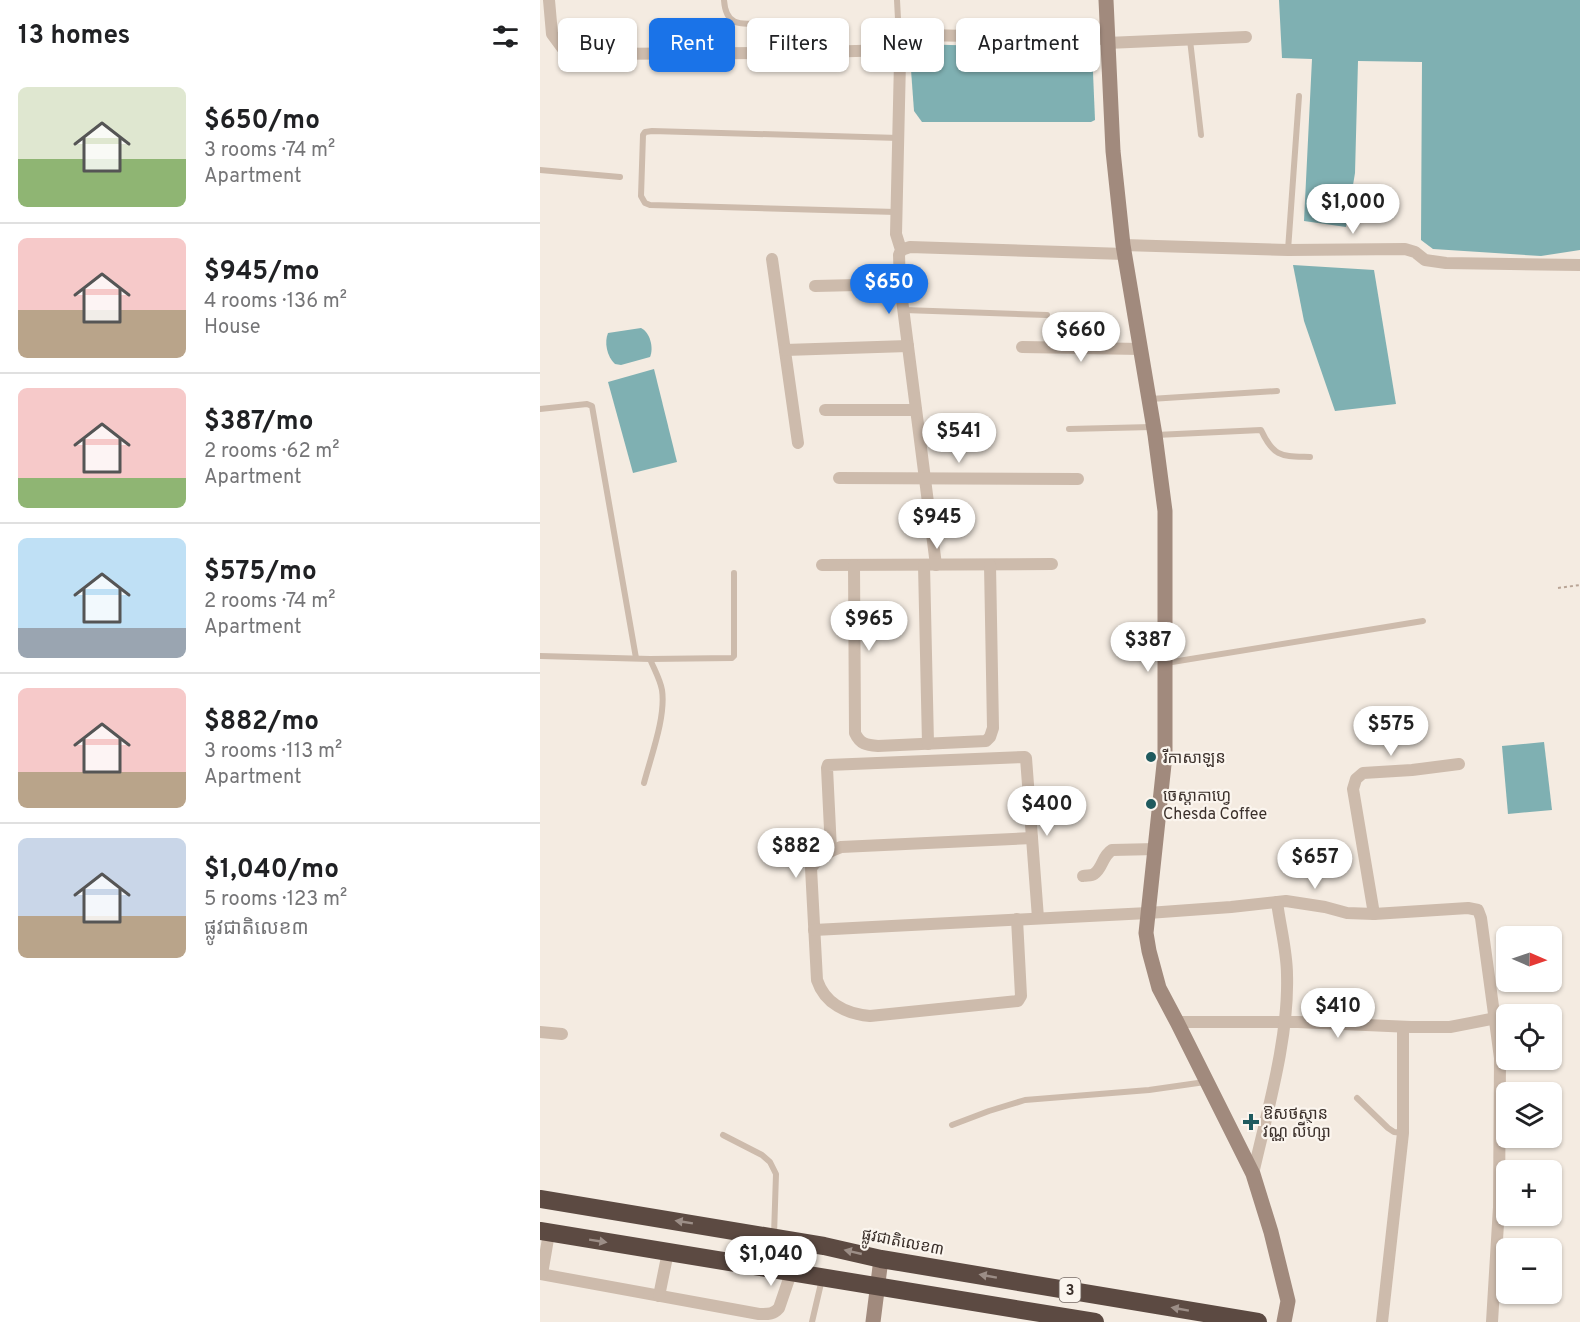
<!DOCTYPE html>
<html lang="en">
<head>
<meta charset="utf-8">
<style>
  :root { --surface:#fff; --page:#f6f6f6; --text:#202124; --muted:#757577; --line:#e0e0e0; --accent:#1a73e8 }
  body { margin:0; font-family:Overpass,"Noto Sans Khmer",sans-serif; background:var(--page); color:var(--text); height:100vh; display:flex; flex-direction:column; font-size:22px; white-space:nowrap }
  * { box-sizing:border-box; margin:0 }
  p { font-size:20px; color:var(--muted) }
  .icon { flex:none; width:33px; height:33px; fill:none; stroke:currentColor; stroke-width:2; stroke-linecap:round; stroke-linejoin:round }
  .map { position:relative; flex:1; overflow:hidden }
  .details { display:flex; flex-direction:column; background:var(--surface); width:540px }
  .details>* { flex:none }
  .banner { position:absolute; left:18px; top:18px; width:570px; height:54px; display:flex; gap:12px }
  .needle { width:39px; rotate:92deg }
  .fabs { position:absolute; left:956px; top:926px; display:grid; gap:12px }
  .fabs a { display:grid; place-items:center; width:66px; height:66px; border-radius:9px; background:var(--surface); box-shadow:0 2px 4px #0004; font-size:30px }
  .price { position:absolute; translate:-50% -51px; padding:0 14px; border-radius:21px; background:#fff; color:#222; font-size:20px; line-height:39px; filter:drop-shadow(0 2px 3px #0008) }
  .price::after { content:''; position:absolute; left:50%; top:36px; width:18px; height:14px; margin-left:-9px; background:inherit; clip-path:polygon(0 0,100% 0,50% 100%) }
  .price.current { background:var(--accent); color:#fff }
  ul { padding:0; list-style:none }
  li { display:flex; align-items:center; gap:18px; height:150px; padding:0 18px }
  li+li { border-top:2px solid var(--line) }
  li span { display:grid; place-items:center; flex:none; width:168px; height:120px; border-radius:9px; color:#555 }
  li>.icon { margin-inline-start:auto }
  span .icon { width:72px; height:72px; fill:#fffc; stroke-width:1 }
  li b { font-size:26px }
  h2 { display:flex; justify-content:space-between; align-items:center; height:72px; padding:0 18px; font-size:26px }
  .tag { padding:0 21px; border-radius:9px; background:var(--surface); box-shadow:0 2px 4px #0004; font-size:21px; line-height:54px }
  .tag.current { background:var(--accent); color:#fff }
  main { display:flex; flex:1; min-height:0 }
  .map>svg:first-child { display:block }
</style>
</head>
<body>
<main>
<section class="details">
<h2>13 homes<svg class="icon" aria-label="filters" viewBox="0 0 24 24"><path d="M4 7h16M4 17h16"/><circle cx="9" cy="7" r="2"/><circle cx="15" cy="17" r="2"/></svg></h2>
<ul>
<li><span style="background:linear-gradient(#dfe7d0 60%,#8fb573 0)"><svg class="icon" aria-label="home" viewBox="0 0 24 24"><path d="M3 11l9-7 9 7M6 9v11h12V9"/></svg></span><div><b>$650/mo</b><p>3 rooms · 74 m²</p><p>Apartment</p></div></li>
<li><span style="background:linear-gradient(#f6c9c9 60%,#b9a48a 0)"><svg class="icon" aria-label="home" viewBox="0 0 24 24"><path d="M3 11l9-7 9 7M6 9v11h12V9"/></svg></span><div><b>$945/mo</b><p>4 rooms · 136 m²</p><p>House</p></div></li>
<li><span style="background:linear-gradient(#f6c9c9 75%,#8fb573 0)"><svg class="icon" aria-label="home" viewBox="0 0 24 24"><path d="M3 11l9-7 9 7M6 9v11h12V9"/></svg></span><div><b>$387/mo</b><p>2 rooms · 62 m²</p><p>Apartment</p></div></li>
<li><span style="background:linear-gradient(#bfe0f5 75%,#9aa5b1 0)"><svg class="icon" aria-label="home" viewBox="0 0 24 24"><path d="M3 11l9-7 9 7M6 9v11h12V9"/></svg></span><div><b>$575/mo</b><p>2 rooms · 74 m²</p><p>Apartment</p></div></li>
<li><span style="background:linear-gradient(#f6c9c9 70%,#b9a48a 0)"><svg class="icon" aria-label="home" viewBox="0 0 24 24"><path d="M3 11l9-7 9 7M6 9v11h12V9"/></svg></span><div><b>$882/mo</b><p>3 rooms · 113 m²</p><p>Apartment</p></div></li>
<li><span style="background:linear-gradient(#c9d6e8 65%,#b9a48a 0)"><svg class="icon" aria-label="home" viewBox="0 0 24 24"><path d="M3 11l9-7 9 7M6 9v11h12V9"/></svg></span><div><b>$1,040/mo</b><p>5 rooms · 123 m²</p><p>ផ្លូវជាតិលេខ៣</p></div></li>
</ul>
</section>
<div class="map">
<svg width="1040" height="1322" viewBox="0 0 1040 1322">
  <rect width="100%" height="100%" fill="#f4ebe1"/>
  <g fill="#7fb0b2">
    <path d="M739,0H1040V250L1001,256L893,249L881,240L882,62L818,61L815,173L806,227L764,221L772,59L742,58Z"/>
    <path d="M377,44L552,49L555,120L551,122H382L374,111L370,56Z"/>
    <path d="M753,265L834,270L856,404L795,411L764,321Z"/>
    <path d="M101,328C110,332 114,348 110,357L81,365L75,364C67,357 64,342 68,333Z"/>
    <path d="M114,369L137,462L93,473L68,382Z"/>
    <path d="M1004,742L1012,810L968,814L962,746Z"/>
  </g>
  <g fill="none" stroke-linecap="round" stroke-linejoin="round">
    <path stroke="#b9a596" stroke-width="2" stroke-dasharray="3 3" stroke-linecap="butt" d="M1018,588L1040,585"/>
    <g stroke="#cdbbac" stroke-width="6">
      <path d="M184,0C187,45 230,7 240,34C241,39 240,47 239,53"/>
      <path d="M650,40L661,135"/>
      <path d="M354,50L358,19L357,0"/>
      <path d="M0,170L80,177"/>
      <path d="M356,212L110,205L105,203L101,196L103,135L105,132L112,131L359,138"/>
      <path d="M748,250L759,96"/>
      <path d="M364,310L507,315"/>
      <path d="M610,399L737,391"/>
      <path d="M0,409L47,404L52,406L96,658"/>
      <path d="M529,429L612,427"/>
      <path d="M616,435L721,430C734,458 742,456 770,457"/>
      <path d="M0,656L110,659L192,658L194,656V573"/>
      <path d="M626,663L883,621"/>
      <path d="M104,783C111,756 126,717 122,690C120,679 114,669 110,659"/>
      <path d="M817,1098L848,1128L854,1132L863,1133"/>
      <path d="M412,1125L449,1111L485,1100L609,1090L665,1082"/>
      <path d="M183,1135L222,1155L230,1162L236,1174L234,1235"/>
      <path d="M272,1322L282,1279"/>
    </g>
    <g stroke="#cdbbac" stroke-width="12">
      <path d="M9,0L12,34L23,49L39,54L239,53L354,50L359,54L360,61L356,234L361,250L359,255L360,284L396,565"/>
      <path d="M382,35L567,39"/>
      <path d="M567,43L706,37"/>
      <path d="M583,245L748,250L865,249L875,252L885,260L906,263L1040,265"/>
      <path d="M361,250L370,247L585,254"/>
      <path d="M232,259L258,443"/>
      <path d="M275,286L360,284"/>
      <path d="M482,347L601,349"/>
      <path d="M245,350L368,346"/>
      <path d="M285,410H376"/>
      <path d="M299,478L538,479"/>
      <path d="M282,565L512,564"/>
      <path d="M314,565L315,733C320,744 326,745 338,746L446,741L450,737L453,728L450,565"/>
      <path d="M384,565L388,744"/>
      <path d="M291,850L287,768L288,765L485,757L486,758L498,918"/>
      <path d="M543,876C547,875 551,876 554,874C563,868 562,856 572,850L616,849"/>
      <path d="M834,914L813,789L816,779L823,773L872,770L919,764"/>
      <path d="M477,919L481,996L478,1001L330,1016C307,1014 285,1004 277,980L271,868C279,857 289,851 301,847L492,838"/>
      <path d="M274,930L608,913L691,907L746,901L785,907L807,913L834,914L928,908L938,910L941,918L960,1058L959,1207L952,1322"/>
      <path d="M637,1022H758L871,1027H910L956,1018"/>
      <path d="M0,1032L22,1034"/>
      <path d="M713,1174C727,1112 749,1038 747,975C747,951 740,926 737,902"/>
      <path d="M0,1274L219,1314C227,1314 233,1315 239,1308L251,1273"/>
      <path d="M2,1274L9,1233"/>
      <path d="M119,1296L128,1252"/>
      <path d="M842,1322L863,1133V1027"/>
    </g>
    <g stroke="#a18a7d" stroke-width="15">
      <path d="M566,0L573,151L583,245L615,435L625,511V755L606,933L609,951L619,988L637,1022L713,1174L731,1232L748,1301L744,1322"/>
      <path d="M333,1322L341,1259"/>
    </g>
    <g stroke="#5c4a42" stroke-width="18">
      <path d="M0,1199L284,1246L341,1259L718,1322"/>
      <path d="M0,1231L555,1322"/>
    </g>
  </g>
  <defs><path id="oneway-solid" d="M-6-.8H1V-3.2L6.5 0L1 3.2V.8H-6Z" transform="scale(1.5)"/></defs>
  <g fill="#9c8e87">
    <use href="#oneway-solid" transform="translate(144 1222) rotate(-171)"/>
    <use href="#oneway-solid" transform="translate(58 1241) rotate(9)"/>
    <use href="#oneway-solid" transform="translate(313 1252) rotate(-167)"/>
    <use href="#oneway-solid" transform="translate(448 1276) rotate(-170)"/>
    <use href="#oneway-solid" transform="translate(640 1309) rotate(-170)"/>
  </g>
  <g fill="#1f5a5e" stroke="#fbf5ee" stroke-width="2">
    <circle cx="611" cy="757" r="6"/>
    <circle cx="611" cy="804" r="6"/>
    <path d="M708 1113h6v6h6v6h-6v6h-6v-6h-6v-6h6z"/>
  </g>
  <g text-anchor="middle" stroke-width="4.5" stroke-linejoin="round" paint-order="stroke">
    <rect fill="#fbf5ee" stroke="#756b66" stroke-width="1.5" x="519.5" y="1278" width="21" height="24" rx="4.5"/>
    <g font-size="15" font-weight="bold" fill="#3b302b">
      <text x="530" y="1295">3</text>
    </g>
    <g font-size="16" fill="#3b302b" stroke="#fbf5ee" text-anchor="start">
      <text x="623" y="763">រីកាសាឡន</text>
      <text x="623" y="801">ចេស្ដាកាហ្វេ<tspan x="623" dy="18">Chesda Coffee</tspan></text>
      <text x="723" y="1119">ឱសថស្ថាន<tspan x="723" dy="18">វណ្ណ លីហ្សា</tspan></text>
    </g>
    <g font-size="16" fill="#3b302b" stroke="#fbf5ee">
      <text transform="translate(363 1241) rotate(11)" y="6">ផ្លូវជាតិលេខ៣</text>
    </g>
  </g>
</svg>
<div class="fabs">
<a><svg class="needle" viewBox="-14 -14 28 28"><path d="M0-13l5 13h-10z" fill="#e53935"/><path d="M0 13l5-13h-10z" fill="#757577"/></svg></a>
<a><svg class="icon" aria-label="locate" viewBox="0 0 24 24"><circle cx="12" cy="12" r="6"/><path d="M12 2v4M12 18v4M2 12h4M18 12h4"/></svg></a>
<a><svg class="icon" aria-label="layers" viewBox="0 0 24 24"><path d="M12 4l9 5-9 5-9-5zM3 14l9 5 9-5"/></svg></a>
<a>+</a>
<a>−</a>
</div>
<b class="price" style="left:813px;top:235px">$1,000</b>
<b class="price current" style="left:349px;top:315px">$650</b>
<b class="price" style="left:541px;top:363px">$660</b>
<b class="price" style="left:419px;top:464px">$541</b>
<b class="price" style="left:397px;top:550px">$945</b>
<b class="price" style="left:329px;top:652px">$965</b>
<b class="price" style="left:608px;top:673px">$387</b>
<b class="price" style="left:851px;top:757px">$575</b>
<b class="price" style="left:507px;top:837px">$400</b>
<b class="price" style="left:256px;top:879px">$882</b>
<b class="price" style="left:775px;top:890px">$657</b>
<b class="price" style="left:798px;top:1039px">$410</b>
<b class="price" style="left:231px;top:1287px">$1,040</b>
<div class="banner">
<a class="tag">Buy</a>
<a class="tag current">Rent</a>
<a class="tag">Filters</a>
<a class="tag">New</a>
<a class="tag">Apartment</a>
</div>
</div>
</main>
</body>
</html>
